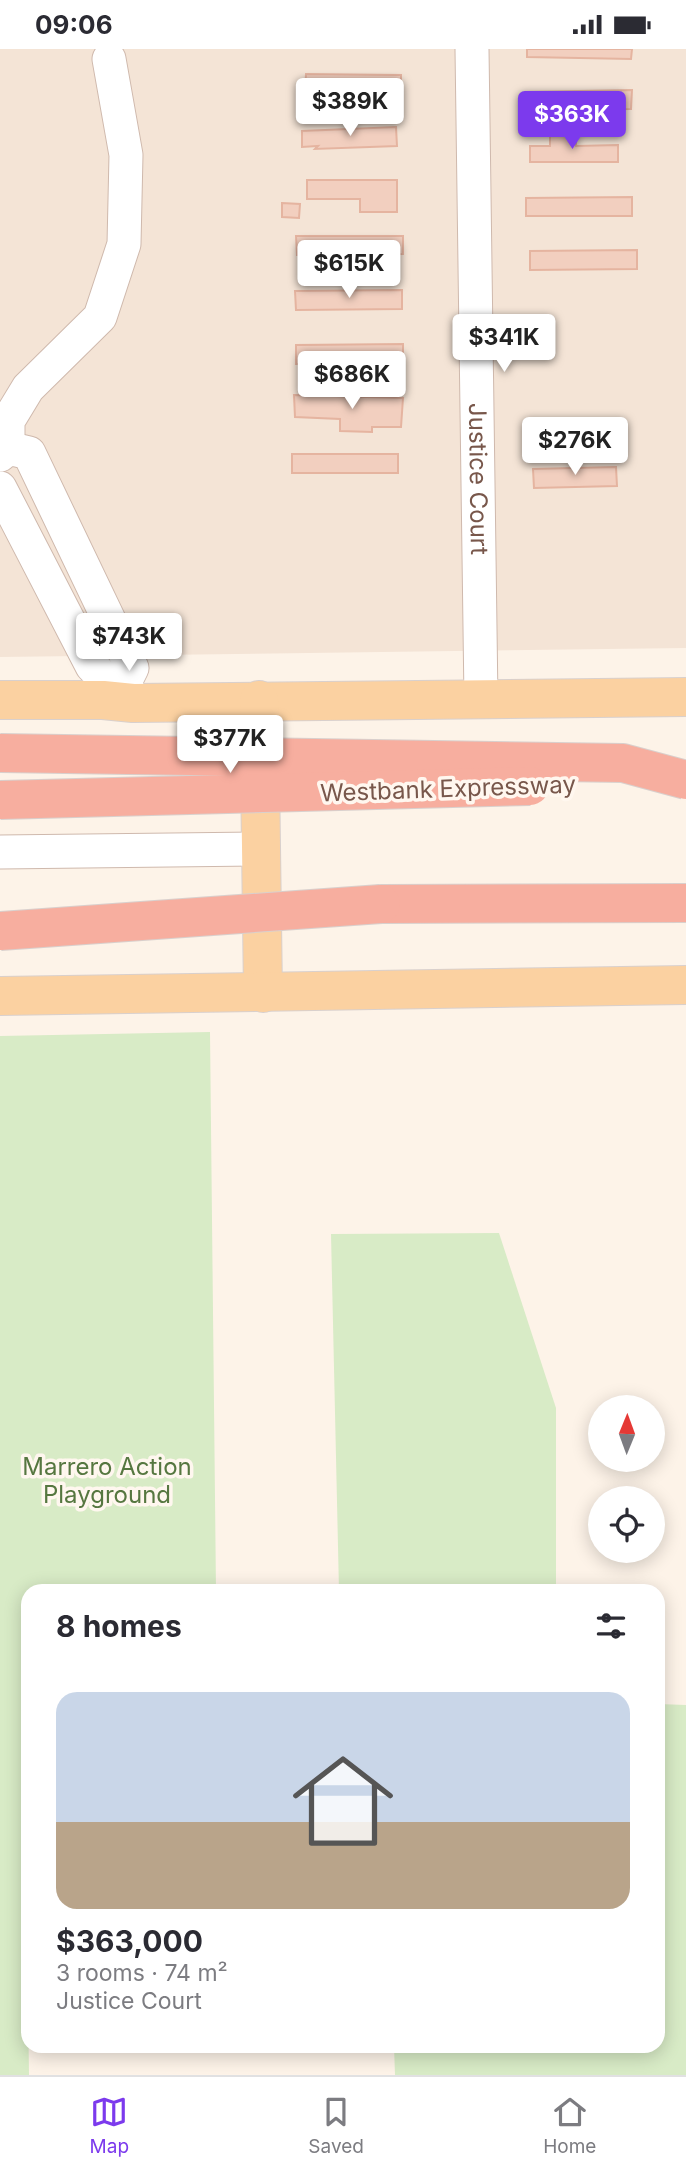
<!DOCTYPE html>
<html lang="en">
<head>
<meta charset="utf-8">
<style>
  :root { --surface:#fff; --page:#f7f7f7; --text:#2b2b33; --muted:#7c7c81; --line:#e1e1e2; --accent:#7c3aed }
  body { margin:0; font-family:Inter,sans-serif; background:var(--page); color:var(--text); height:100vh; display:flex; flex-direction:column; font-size:26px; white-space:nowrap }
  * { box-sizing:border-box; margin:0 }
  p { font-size:23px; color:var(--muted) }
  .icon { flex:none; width:38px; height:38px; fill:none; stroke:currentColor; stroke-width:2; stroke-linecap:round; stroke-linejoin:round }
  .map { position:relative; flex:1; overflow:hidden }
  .drawer { position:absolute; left:21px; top:1535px; width:644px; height:469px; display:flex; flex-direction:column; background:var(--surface); border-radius:21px; box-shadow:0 4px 18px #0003 }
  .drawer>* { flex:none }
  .needle { width:46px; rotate:1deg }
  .tools { position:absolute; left:588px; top:1346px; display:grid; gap:14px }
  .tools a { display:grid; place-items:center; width:77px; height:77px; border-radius:50%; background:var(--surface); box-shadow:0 4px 18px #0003; font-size:35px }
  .price { position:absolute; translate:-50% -60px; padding:0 16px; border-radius:7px; background:#fff; color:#222; font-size:23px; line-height:46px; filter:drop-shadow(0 2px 4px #0008) }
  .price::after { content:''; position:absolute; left:50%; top:42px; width:21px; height:16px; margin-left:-10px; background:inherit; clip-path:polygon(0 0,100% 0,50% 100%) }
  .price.on { background:var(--accent); color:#fff }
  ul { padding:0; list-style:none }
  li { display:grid; align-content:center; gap:14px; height:371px; padding:0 35px }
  li span { display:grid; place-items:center; height:217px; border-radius:21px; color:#555 }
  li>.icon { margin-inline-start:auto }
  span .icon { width:126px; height:126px; fill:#fffc; stroke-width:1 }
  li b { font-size:30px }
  h2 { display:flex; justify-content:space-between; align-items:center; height:84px; padding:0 35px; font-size:30px }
  .status { display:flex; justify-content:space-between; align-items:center; height:49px; padding:0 35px; background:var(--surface); direction:ltr }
  .status svg { height:19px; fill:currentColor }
  .tabs { display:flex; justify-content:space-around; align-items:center; height:98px; border-top:2px solid var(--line); background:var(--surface); font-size:19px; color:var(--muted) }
  .tabs a { display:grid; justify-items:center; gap:4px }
  .tabs .on { color:var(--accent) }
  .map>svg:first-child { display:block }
</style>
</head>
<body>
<div class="status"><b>09:06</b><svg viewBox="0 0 49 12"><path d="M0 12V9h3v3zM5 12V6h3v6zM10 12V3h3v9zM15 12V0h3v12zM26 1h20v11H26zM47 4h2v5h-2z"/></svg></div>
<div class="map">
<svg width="686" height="2026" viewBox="0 0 686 2026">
  <rect width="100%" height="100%" fill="#fdf3e8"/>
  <path fill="#f4e4d6" d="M0,0H686V599L0,608Z"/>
  <g fill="#d8ebc6">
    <path d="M210,983L216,1542H28V1811L26,1812L29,2026H0V987Z"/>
    <path d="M499,1184L556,1359V1542H339L331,1185Z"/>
    <path d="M658,1655L686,1656V2026H395L394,1997H658Z"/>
  </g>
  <g fill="#f2cfbf" stroke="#e5b4a0" stroke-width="2">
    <path d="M527,0H632L631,10L527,8Z"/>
    <path d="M306,25L401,26V44L305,43Z"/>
    <path d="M632,41L631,60L526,61L525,43Z"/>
    <path d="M396,78L397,97L315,100L318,97L302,98V82Z"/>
    <path d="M550,84H576V97L618,96V113H530V97H550Z"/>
    <path d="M307,131H397V163H360V150H307Z"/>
    <path d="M632,148V167H526V149Z"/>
    <path d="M282,154L300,155L299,169L282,168Z"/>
    <path d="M296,187H403V205L297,206Z"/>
    <path d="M637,201V220L530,221V202Z"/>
    <path d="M402,241V260L296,261L295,242Z"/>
    <path d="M403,295V326L366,327V315H296V296Z"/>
    <path d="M294,346L403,349L401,378H372V383L340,382V370L295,368Z"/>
    <rect x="292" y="405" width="106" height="19"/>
    <path d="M616,418L617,437L534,439L533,420Z"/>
  </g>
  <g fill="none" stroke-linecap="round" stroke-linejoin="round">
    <g stroke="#cfb9ad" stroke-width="35">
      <g id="minor">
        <path id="s1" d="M472,0L481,651"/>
        <path d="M8,399V372L28,339L100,268L124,195L126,106L109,10"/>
        <path d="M0,406L8,399L29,404L132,619L125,633L133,654"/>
        <path d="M0,439L92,617L107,632L125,633"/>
        <path d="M0,803L261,800"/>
      </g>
    </g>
    <g stroke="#d9d0cd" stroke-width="40">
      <g id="major">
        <path d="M0,651H103L133,654L686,648"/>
        <path d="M259,651L263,944"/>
        <path d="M0,947L686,936"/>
      </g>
    </g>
    <g stroke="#d9d0cd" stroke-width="40">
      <path id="highway" d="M381,855L686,854"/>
    </g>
    <use href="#minor" stroke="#fff" stroke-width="33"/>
    <use href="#major" stroke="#fbd1a1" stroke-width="38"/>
    <use href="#highway" stroke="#f7ae9f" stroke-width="38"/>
    <g stroke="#d9d0cd" stroke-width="40" stroke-linecap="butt">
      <g id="highway-bridge">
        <path d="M0,704L623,714L686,731"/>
        <path d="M0,751L530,737"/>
        <path d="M0,882L381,855"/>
      </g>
    </g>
    <use href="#highway-bridge" stroke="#f7ae9f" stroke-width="38"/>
  </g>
  <g text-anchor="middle" stroke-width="7" stroke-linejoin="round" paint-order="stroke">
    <g font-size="24" fill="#78574b" stroke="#fff7ef">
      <text dy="8" stroke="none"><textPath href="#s1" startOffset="430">Justice Court</textPath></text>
      <text transform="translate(448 740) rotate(-2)" y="8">Westbank Expressway</text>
    </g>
    <g font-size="24" fill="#567740" stroke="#fff7ef">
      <text x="107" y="1426">Marrero Action<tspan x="107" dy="28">Playground</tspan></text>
    </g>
  </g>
</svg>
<div class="tools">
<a><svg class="needle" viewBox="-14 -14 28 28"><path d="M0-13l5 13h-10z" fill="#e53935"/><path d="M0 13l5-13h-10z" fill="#7c7c81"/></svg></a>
<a><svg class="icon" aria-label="locate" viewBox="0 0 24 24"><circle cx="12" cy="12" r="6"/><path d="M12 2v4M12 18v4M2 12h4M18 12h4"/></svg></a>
</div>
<b class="price" style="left:350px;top:89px">$389K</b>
<b class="price on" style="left:572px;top:102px">$363K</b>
<b class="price" style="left:349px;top:251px">$615K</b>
<b class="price" style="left:504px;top:325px">$341K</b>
<b class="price" style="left:352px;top:362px">$686K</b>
<b class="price" style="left:575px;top:428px">$276K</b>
<b class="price" style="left:129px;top:624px">$743K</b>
<b class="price" style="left:230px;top:726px">$377K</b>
<section class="drawer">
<h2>8 homes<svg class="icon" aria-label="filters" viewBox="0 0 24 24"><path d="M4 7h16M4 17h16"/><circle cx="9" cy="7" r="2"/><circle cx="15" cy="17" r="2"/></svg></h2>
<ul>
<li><span style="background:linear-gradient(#c9d6e8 60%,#b9a48a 0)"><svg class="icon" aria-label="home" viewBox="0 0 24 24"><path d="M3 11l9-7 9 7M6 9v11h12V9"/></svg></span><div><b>$363,000</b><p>3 rooms · 74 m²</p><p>Justice Court</p></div></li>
</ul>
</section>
</div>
<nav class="tabs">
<a class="on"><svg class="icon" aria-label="map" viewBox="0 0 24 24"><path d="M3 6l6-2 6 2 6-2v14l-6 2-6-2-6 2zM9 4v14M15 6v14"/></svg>Map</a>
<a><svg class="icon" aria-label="saved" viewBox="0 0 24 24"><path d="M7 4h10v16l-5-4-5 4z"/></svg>Saved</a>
<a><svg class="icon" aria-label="home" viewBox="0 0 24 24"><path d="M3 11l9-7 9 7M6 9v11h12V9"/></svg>Home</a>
</nav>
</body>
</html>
